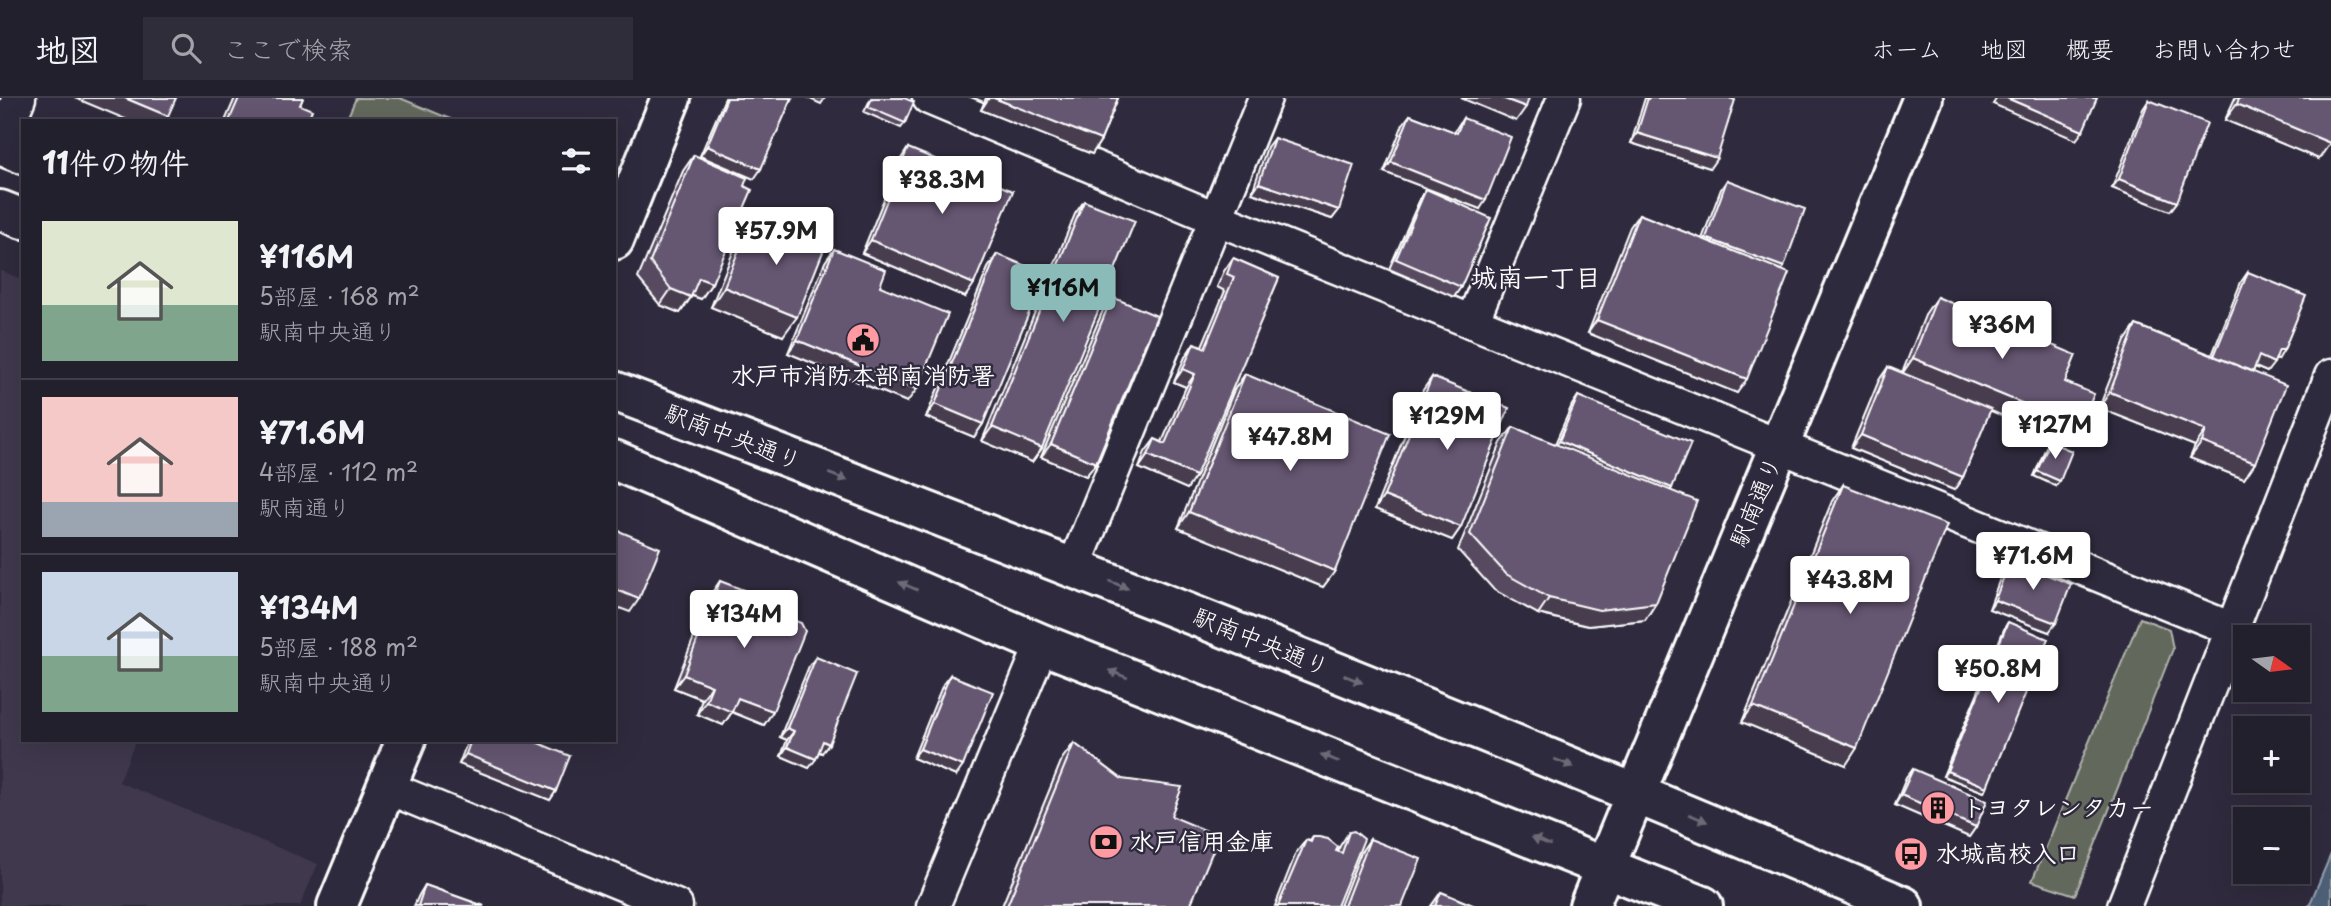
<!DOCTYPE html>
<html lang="ja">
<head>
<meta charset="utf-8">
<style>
  :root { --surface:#23202e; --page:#2f2d3a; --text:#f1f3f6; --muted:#a3a3aa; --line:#403e4a; --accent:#8bbbb9 }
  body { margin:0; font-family:"Playpen Sans","Klee One",sans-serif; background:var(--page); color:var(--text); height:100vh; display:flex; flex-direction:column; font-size:26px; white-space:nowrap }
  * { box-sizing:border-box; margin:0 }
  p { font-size:23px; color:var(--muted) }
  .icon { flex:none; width:38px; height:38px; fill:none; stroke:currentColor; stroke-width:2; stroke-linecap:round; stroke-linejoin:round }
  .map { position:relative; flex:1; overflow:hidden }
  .sheet { position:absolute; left:21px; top:21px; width:595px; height:623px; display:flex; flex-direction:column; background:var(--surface); border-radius:0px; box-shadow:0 7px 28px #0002,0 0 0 2px var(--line) }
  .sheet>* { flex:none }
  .needle { width:46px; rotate:104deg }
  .controls { position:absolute; left:2233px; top:527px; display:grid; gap:14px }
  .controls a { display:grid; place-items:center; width:77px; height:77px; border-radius:0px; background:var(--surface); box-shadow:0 7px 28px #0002,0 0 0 2px var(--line); font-size:35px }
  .price { position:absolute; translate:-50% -60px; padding:0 16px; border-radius:7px; background:#fff; color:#222; font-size:23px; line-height:46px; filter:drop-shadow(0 2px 4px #0008) }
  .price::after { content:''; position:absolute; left:50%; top:42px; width:21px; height:16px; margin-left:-10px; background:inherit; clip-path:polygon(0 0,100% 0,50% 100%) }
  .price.current { background:var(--accent); color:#111 }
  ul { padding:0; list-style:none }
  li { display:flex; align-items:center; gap:21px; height:175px; padding:0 21px }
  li+li { border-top:2px solid var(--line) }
  li span { display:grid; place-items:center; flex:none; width:196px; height:140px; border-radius:0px; color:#555 }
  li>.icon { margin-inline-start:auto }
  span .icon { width:84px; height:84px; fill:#fffc; stroke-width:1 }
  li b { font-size:30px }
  h2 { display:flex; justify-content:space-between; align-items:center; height:84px; padding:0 21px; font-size:30px }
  header { display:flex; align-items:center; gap:42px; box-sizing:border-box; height:98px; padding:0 35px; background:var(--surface); border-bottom:2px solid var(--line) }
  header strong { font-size:33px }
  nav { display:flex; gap:38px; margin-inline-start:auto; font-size:24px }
  .search { width:490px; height:63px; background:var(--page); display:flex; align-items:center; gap:18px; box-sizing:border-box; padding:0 24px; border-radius:0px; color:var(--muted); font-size:26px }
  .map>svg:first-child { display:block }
</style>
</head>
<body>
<header>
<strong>地図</strong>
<div class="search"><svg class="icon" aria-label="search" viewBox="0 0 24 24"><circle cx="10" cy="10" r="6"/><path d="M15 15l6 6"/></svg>ここで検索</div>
<nav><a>ホーム</a><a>地図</a><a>概要</a><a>お問い合わせ</a></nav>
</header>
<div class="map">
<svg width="2331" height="808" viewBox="0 0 2331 808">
  <rect width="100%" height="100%" fill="#2f2a3d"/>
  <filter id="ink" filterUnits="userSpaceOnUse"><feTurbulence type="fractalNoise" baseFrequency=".0143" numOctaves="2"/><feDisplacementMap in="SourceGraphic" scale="14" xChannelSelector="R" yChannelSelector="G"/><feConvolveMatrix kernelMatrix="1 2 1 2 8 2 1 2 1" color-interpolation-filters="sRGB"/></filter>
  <g filter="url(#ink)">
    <path fill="#3f374d" d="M0,172L23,182V642H136L119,684L318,766L300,808H0Z"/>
    <g fill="#62695b" stroke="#b0b4ad" stroke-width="2">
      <path d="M356,0H400L455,23H346Z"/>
      <path d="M2140,520L2169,531L2173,551L2075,797L2032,783Z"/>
    </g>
    <path fill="#4d6078" stroke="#94a0ae" stroke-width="2" d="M2331,756V808H2309Z"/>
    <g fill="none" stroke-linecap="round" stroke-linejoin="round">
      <g stroke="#fff" stroke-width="37">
        <g id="street">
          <path d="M929,0L1215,120L2232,531"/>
          <path d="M0,46L19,0"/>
          <path d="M1472,224L1564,0"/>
          <path d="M1074,469L1265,0"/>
          <path d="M386,689L676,808"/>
          <path d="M933,808L1042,546"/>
          <path d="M2124,808L2331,278"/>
        </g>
      </g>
      <g stroke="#fff" stroke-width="44">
        <g id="secondary">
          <path d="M0,47L23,56"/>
          <path d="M0,112L23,121"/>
          <path d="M614,142L671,0"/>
          <path d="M614,293C1047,458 1477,626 1903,808"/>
          <path d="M614,362L1042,546L1703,808"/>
          <path d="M337,808L406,642"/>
          <path d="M1589,808L1923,0"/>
        </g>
      </g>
      <use href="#street" stroke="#2f2a3d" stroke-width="32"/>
      <use href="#secondary" stroke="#2f2a3d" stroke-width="38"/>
    </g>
    <g fill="#574a61" stroke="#fff" stroke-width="2">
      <path d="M235,0H303L300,7L307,23H225Z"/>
      <path d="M725,0H792L754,81L700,58Z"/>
      <path d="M808,0H825L821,6Z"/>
      <path d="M871,0H904L905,25L901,30L864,14Z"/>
      <path d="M986,0H1118L1101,42L1092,56L981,12Z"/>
      <path d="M1645,0H1729L1710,70L1631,45Z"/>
      <path d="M2235,0H2331L2319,61L2225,22Z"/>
      <path d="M2149,2L2177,104L2170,113L2112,90L2143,11Z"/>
      <path d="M1410,17L1454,34L1463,20L1480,111L1384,74L1403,26Z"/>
      <path d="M1274,40L1339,112L1332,121L1252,95L1267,49Z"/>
      <path d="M908,50L965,199L862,155L899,64Z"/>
      <path d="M694,57L744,88L712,185L701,201L692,198L680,215L660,207L638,180L683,73Z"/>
      <path d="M1727,82L1784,169L1781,172L1737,295L1588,235L1630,129L1639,116L1702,141L1721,91Z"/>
      <path d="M1426,91L1461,189L1454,199L1389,171L1420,101Z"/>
      <path d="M1084,103L1042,350L1032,364L982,343L1075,116Z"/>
      <path d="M750,124L794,142L802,130L783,238L711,209L737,144Z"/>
      <path d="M834,151L880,188L907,304L788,255L825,164Z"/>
      <path d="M997,156L983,326L974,339L926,319L988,170Z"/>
      <path d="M1233,160L1279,180L1187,391L1139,370L1145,354L1155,341L1162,344L1186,289L1174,284L1185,259L1194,245L1202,248L1225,193L1217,189L1224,173Z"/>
      <path d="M2248,174L2278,262L2275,261L2267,274L2255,269L2253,274L2255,365L2244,381L2190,360L2195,348L2099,310L2125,243L2136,227L2212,257L2241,184Z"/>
      <path d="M1112,199L1096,365L1086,378L1041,359L1103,212Z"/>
      <path d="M1937,199L2065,284L2068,345L1990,312L1963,379L1954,392L1851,350L1879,282L1888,269L1902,275L1926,215Z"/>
      <path d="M1245,276L1335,473L1323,489L1178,430L1234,292Z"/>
      <path d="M1432,279L1461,429L1452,442L1375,411L1423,292Z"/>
      <path d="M1578,298L1672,390L1670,393L1656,505L1645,522L1588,528L1538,516L1494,492L1458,452L1501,345L1513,329L1555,346L1572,307Z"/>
      <path d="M2050,344L2056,388L2034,378L2046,349Z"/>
      <path d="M1843,387L1846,667L1742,624L1832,403Z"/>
      <path d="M2010,463L2049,534L1989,511L2003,472Z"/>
      <path d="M720,483L758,509L773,613L764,627L732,614L723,627L697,616L702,601L674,590L711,496Z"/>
      <path d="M2008,524L1987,689L1984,694L1943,678L2005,529Z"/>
      <path d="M816,559L822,655L819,654L809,670L781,658L787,642L780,639L809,568Z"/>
      <path d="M950,577L956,678L913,660L943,586Z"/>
      <path d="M468,642H531L556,693L550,702L459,666Z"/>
      <path d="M1074,645L1171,718L1190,808H1002L1062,661Z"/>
      <path d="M1913,671L1976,729L1969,739L1895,707L1906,680Z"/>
      <path d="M1349,734L1337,808H1275L1296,755L1306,742L1310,743L1313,739L1338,753L1340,748Z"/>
      <path d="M1370,741L1402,808H1340L1361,754Z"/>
      <path d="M425,787L484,808H414L419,797Z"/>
      <path d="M1441,794L1475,808H1431Z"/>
    </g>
    <g fill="#473c4f" stroke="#fff" stroke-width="2">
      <path d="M75,0H125L168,18L165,23H130Z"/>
      <path d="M989,0H994L1101,42L1092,56L981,12Z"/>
      <path d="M1461,0H1502L1526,9L1516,23Z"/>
      <path d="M1997,0H2007L2083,33L2076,42L1993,6Z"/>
      <path d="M2237,6L2330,45L2319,61L2225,22Z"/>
      <path d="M1637,35L1717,60L1710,70L1631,45Z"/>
      <path d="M707,48L761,71L754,81L700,58Z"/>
      <path d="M1391,64L1486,102L1480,111L1384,74Z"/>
      <path d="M2119,81L2177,104L2170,113L2112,90Z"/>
      <path d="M1259,85L1339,112L1332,121L1252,95Z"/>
      <path d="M1706,140L1784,169L1777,178L1699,149Z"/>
      <path d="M871,142L974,186L965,199L862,155Z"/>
      <path d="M699,180L712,185L701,201L688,196Z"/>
      <path d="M724,189L797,219L783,238L711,209Z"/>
      <path d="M671,191L691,199L680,215L660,207Z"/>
      <path d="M1597,222L1747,281L1737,295L1588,235Z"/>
      <path d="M797,242L917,291L907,304L788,255Z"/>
      <path d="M2279,252H2284L2278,262L2273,261Z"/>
      <path d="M2259,258L2274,265L2267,274L2253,268Z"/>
      <path d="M1913,260L2080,329L2068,345L1902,276Z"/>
      <path d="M1183,271L1195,276L1186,289L1174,284Z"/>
      <path d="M2110,294L2206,332L2195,348L2099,310Z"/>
      <path d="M935,306L983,326L974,339L926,319Z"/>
      <path d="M992,329L1042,350L1032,364L982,343Z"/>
      <path d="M1861,337L1963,379L1954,392L1851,350Z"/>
      <path d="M1559,343L1672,390L1665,400L1553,352Z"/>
      <path d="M2202,344L2255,365L2244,381L2190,360Z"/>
      <path d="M1051,346L1096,365L1086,378L1041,359Z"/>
      <path d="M1148,357L1196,378L1187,391L1139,370Z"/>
      <path d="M2037,373L2060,383L2056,388L2034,378Z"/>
      <path d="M1384,398L1461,429L1452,442L1375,411Z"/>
      <path d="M1189,414L1335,473L1323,489L1178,430Z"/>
      <path d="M617,492L639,501L630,514L614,508V496Z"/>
      <path d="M1549,500L1656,505L1645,522L1588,528L1538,516Z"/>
      <path d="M1995,502L2056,525L2049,534L1989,511Z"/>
      <path d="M684,577L712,588L702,601L674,590Z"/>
      <path d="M738,600L773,613L764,627L732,614L723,627L697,616L706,603Z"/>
      <path d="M1753,608L1857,650L1846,667L1742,624Z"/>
      <path d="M787,630L794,633L787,642L780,639Z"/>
      <path d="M823,643L829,646L822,655L816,652Z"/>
      <path d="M787,649L816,661L809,670L781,658Z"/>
      <path d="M920,651L963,668L956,678L913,660Z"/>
      <path d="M466,656L556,693L550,702L459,666Z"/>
      <path d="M1947,673L1987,689L1984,694L1943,678Z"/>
      <path d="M1901,697L1976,729L1969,739L1895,707Z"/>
    </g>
    <g fill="#655671" stroke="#fff" stroke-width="2">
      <path d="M125,0H176L168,18Z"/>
      <path d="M239,0H303L300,7L312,12L307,23H229Z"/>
      <path d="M727,0H792L761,71L707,48Z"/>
      <path d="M872,0H904L914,4L905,25L868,9Z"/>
      <path d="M994,0H1118L1101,42Z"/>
      <path d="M1502,0H1529L1526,9Z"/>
      <path d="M1648,0H1729L1735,2L1717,60L1637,35Z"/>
      <path d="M2007,0H2097L2083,33Z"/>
      <path d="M2239,0H2331V42L2330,45L2237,6Z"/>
      <path d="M2149,2L2207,25L2177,104L2119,81Z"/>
      <path d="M1410,17L1457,35L1463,20L1511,39L1486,102L1391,64Z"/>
      <path d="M1274,40L1354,67L1339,112L1259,85Z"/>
      <path d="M908,50L1013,93L974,186L871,142Z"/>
      <path d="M694,57L747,80L744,88L752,92L712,185L699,180L691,199L671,191L650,164Z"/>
      <path d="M1727,82L1805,111L1784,169L1706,140Z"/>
      <path d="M1426,91L1491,120L1461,189L1396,161Z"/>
      <path d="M1084,103L1135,123L1042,350L992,329Z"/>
      <path d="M1639,116L1789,175L1747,281L1597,222Z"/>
      <path d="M750,124L797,143L802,130L828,141L797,219L724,189Z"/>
      <path d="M834,151L886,172L880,188L948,216L917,291L797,242Z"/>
      <path d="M997,156L1045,176L983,326L935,306Z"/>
      <path d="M1233,160L1279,180L1196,378L1148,357L1155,341L1165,346L1195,276L1183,271L1194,245L1205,250L1234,179L1227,176Z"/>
      <path d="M2248,174L2306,198L2284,252H2279L2274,265L2259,258L2253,274L2214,258Z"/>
      <path d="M1112,199L1157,218L1096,365L1051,346Z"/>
      <path d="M1937,199L2076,257L2065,284L2094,296L2080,329L1913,260Z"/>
      <path d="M2136,227L2286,287L2255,365L2202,344L2206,332L2110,294Z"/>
      <path d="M1888,269L1991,311L1963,379L1861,337Z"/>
      <path d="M1245,276L1390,336L1335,473L1189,414Z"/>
      <path d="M1432,279L1509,310L1461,429L1384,398Z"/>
      <path d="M1578,298L1691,345L1672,390L1559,343Z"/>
      <path d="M1513,329L1697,403L1656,505L1599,512L1549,500L1506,476L1470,436Z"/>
      <path d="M2050,344L2072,353L2060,383L2037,373Z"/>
      <path d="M1843,387L1947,427L1857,650L1753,608Z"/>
      <path d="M614,431L660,450L639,501L617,492L614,499Z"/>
      <path d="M2010,463L2071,486L2056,525L1995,502Z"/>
      <path d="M720,483L762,499L758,509L801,525L805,533L773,613L738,600L732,614L706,603L712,588L684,577Z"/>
      <path d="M2008,524L2048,541L1987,689L1947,673Z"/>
      <path d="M816,559L857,576L829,646L823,643L816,661L787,649L794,633L787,630Z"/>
      <path d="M950,577L993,594L963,668L920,651Z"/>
      <path d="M471,642H531L570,658L556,693L466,656Z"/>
      <path d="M1074,645L1122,681L1182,689L1171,718L1219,738L1190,808H1007Z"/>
      <path d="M1913,671L1987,703L1976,729L1901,697Z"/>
      <path d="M1354,733L1364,741L1337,808H1278L1306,742L1311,744L1313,739H1319L1328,741L1338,749L1336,753L1342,755L1349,734Z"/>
      <path d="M1370,741L1421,761L1402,808H1344Z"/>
      <path d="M425,787L484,808H418Z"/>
      <path d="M1441,794L1475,808H1435Z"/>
    </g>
    <defs><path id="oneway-solid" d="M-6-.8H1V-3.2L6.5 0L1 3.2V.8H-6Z" transform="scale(1.75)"/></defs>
    <g fill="#6d6a77">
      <use href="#oneway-solid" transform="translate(838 379) rotate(21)"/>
      <use href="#oneway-solid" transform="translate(1119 487) rotate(22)"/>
      <use href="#oneway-solid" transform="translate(908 488) rotate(-157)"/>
      <use href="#oneway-solid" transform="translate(1118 576) rotate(-158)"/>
      <use href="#oneway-solid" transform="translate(1353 581) rotate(22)"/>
      <use href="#oneway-solid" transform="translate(1330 660) rotate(-158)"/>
      <use href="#oneway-solid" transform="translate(1564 665) rotate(22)"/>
      <use href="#oneway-solid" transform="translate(1698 720) rotate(23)"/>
      <use href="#oneway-solid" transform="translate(1541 743) rotate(-158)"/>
    </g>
  </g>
  <defs>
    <g id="civic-disc" transform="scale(1.75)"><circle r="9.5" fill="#ff9aa2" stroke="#2f2a3d"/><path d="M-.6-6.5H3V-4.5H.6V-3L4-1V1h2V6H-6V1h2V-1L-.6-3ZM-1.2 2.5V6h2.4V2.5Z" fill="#111"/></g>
    <g id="building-disc" transform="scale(1.75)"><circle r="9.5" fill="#ff9aa2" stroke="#2f2a3d"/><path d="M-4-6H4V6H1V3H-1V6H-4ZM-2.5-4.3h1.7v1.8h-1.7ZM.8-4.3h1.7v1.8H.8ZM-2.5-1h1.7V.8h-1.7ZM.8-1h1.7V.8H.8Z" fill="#111"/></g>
    <g id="bank-disc" transform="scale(1.75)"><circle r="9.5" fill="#ff9aa2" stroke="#2f2a3d"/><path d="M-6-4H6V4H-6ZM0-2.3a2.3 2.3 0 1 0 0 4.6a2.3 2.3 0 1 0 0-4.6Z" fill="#111"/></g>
    <g id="bus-disc" transform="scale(1.75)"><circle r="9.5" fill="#ff9aa2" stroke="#2f2a3d"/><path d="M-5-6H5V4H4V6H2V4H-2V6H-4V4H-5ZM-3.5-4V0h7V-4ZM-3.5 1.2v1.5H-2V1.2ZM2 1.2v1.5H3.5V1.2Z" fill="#111"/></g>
  </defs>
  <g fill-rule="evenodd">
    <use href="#civic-disc" x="863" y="242"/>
    <use href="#building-disc" x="1938" y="710"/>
    <use href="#bank-disc" x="1106" y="744"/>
    <use href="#bus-disc" x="1911" y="756"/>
  </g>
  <g text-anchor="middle" stroke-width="5" stroke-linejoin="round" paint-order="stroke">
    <g font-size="24" font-weight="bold" fill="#fff" stroke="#2f2a3d" text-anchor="start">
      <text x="863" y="286" text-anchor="middle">水戸市消防本部南消防署</text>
      <text x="1962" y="718">トヨタレンタカー</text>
      <text x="1130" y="752">水戸信用金庫</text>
      <text x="1936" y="764">水城高校入口</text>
    </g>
    <g font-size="24" fill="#fff" stroke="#2f2a3d">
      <text transform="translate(733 339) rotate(21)" y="8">駅南中央通り</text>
      <text transform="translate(1756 404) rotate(-67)" y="8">駅南通り</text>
      <text transform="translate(1261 544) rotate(22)" y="8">駅南中央通り</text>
    </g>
    <g font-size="26" font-weight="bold" fill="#fff" stroke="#2f2a3d">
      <text x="1536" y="189">城南一丁目</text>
    </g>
  </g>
</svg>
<div class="controls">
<a><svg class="needle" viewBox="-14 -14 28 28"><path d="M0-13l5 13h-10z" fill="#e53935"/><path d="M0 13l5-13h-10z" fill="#a3a3aa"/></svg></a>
<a>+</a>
<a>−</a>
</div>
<b class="price" style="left:942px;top:118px">¥38.3M</b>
<b class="price" style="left:776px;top:169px">¥57.9M</b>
<b class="price current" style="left:1063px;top:226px">¥116M</b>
<b class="price" style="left:2002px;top:263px">¥36M</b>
<b class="price" style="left:1447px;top:354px">¥129M</b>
<b class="price" style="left:2055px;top:363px">¥127M</b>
<b class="price" style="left:1290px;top:375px">¥47.8M</b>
<b class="price" style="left:2033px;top:494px">¥71.6M</b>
<b class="price" style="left:1850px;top:518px">¥43.8M</b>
<b class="price" style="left:744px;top:552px">¥134M</b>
<b class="price" style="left:1998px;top:607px">¥50.8M</b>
<section class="sheet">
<h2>11件の物件<svg class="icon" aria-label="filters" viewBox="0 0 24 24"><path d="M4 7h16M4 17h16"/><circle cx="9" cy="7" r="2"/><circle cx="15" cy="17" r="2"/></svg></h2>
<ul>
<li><span style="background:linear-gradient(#dfe7d0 60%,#7fa58c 0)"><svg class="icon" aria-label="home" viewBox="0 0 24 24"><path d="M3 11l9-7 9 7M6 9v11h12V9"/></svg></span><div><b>¥116M</b><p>5部屋 · 168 m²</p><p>駅南中央通り</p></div></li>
<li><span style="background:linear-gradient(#f6c9c9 75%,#9aa5b1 0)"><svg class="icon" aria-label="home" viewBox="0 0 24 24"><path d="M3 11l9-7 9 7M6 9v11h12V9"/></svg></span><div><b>¥71.6M</b><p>4部屋 · 112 m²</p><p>駅南通り</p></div></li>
<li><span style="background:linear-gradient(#c9d6e8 60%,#7fa58c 0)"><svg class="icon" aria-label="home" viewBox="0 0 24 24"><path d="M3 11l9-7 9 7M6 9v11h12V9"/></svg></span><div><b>¥134M</b><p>5部屋 · 188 m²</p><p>駅南中央通り</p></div></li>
</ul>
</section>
</div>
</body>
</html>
